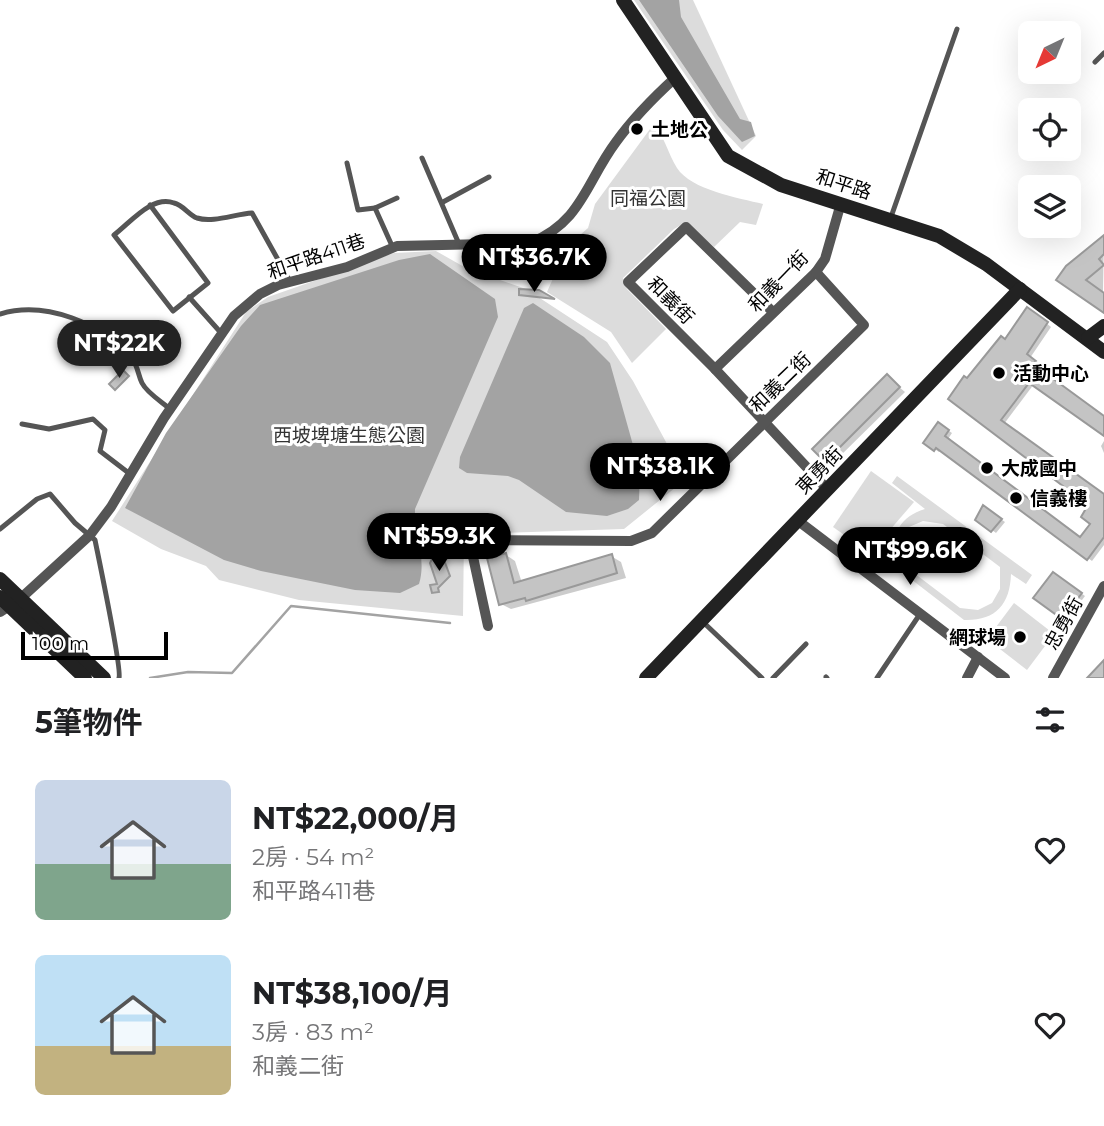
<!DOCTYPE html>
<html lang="zh-TW">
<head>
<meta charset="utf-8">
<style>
  :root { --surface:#fff; --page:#f2f2f2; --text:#202124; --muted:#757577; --accent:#000 }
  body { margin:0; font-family:Montserrat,"Noto Sans TC",sans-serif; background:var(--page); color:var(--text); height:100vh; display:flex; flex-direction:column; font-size:26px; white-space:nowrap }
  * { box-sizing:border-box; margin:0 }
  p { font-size:23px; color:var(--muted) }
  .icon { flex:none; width:38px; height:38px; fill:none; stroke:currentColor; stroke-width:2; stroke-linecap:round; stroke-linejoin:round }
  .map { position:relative; height:678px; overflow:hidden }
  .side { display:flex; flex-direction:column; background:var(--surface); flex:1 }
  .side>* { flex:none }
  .needle { width:46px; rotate:223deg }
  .fabs { position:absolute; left:1018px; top:21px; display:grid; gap:14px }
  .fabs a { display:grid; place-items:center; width:63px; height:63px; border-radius:10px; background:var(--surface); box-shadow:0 7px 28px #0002; font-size:35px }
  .scale { position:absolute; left:21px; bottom:18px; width:147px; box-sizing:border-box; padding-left:7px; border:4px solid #000; border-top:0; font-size:19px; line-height:24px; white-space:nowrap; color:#000; -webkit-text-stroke:5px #fff; paint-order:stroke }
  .price { position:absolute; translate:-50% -60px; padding:0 16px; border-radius:24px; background:var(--accent); color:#fff; font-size:23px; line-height:46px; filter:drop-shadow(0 2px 4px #0008) }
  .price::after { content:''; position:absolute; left:50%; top:42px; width:21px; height:16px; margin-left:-10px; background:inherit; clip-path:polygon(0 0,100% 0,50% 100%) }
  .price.on { background:#222; color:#fff }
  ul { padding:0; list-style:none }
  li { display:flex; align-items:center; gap:21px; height:175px; padding:0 35px }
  li span { display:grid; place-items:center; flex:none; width:196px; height:140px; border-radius:10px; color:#555 }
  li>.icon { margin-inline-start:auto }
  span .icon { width:84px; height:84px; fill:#fffc; stroke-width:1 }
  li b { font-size:30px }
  h2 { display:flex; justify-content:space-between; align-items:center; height:84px; padding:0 35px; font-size:30px }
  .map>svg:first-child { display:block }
</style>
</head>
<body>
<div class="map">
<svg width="1104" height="678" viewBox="0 0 1104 678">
  <rect width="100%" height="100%" fill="#fff"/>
  <g fill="#dcdcdc" fill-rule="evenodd">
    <path d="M634,0H693L756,136L742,150L723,130Z"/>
    <path d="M653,125C665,136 668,154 677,168C691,190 739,198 763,204L756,225L740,222L714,247L686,222L674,229L623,278L627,289L666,329L632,363L611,332L547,292L555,274L561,272L570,259L567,255L572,242L588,228L595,204Z"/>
    <path d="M436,251L466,268L526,289L607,342L633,381L686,479L624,529L464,534L463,616L299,600L219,580L206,566L161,549L112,521L246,312L268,297L394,253Z"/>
    <path d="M871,471L914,502L870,553L833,527Z"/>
    <path d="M897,476L1032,575L1026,584L1011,574C1010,605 995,621 964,620L894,566C892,537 896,518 925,509L892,483ZM923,521L943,524L1000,567V589L992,603L978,610L960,608L906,567L900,550L902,540L909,527Z"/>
    <path d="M1014,603L1054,634L1027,670L987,639Z"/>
  </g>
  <g fill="#a3a3a3">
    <path d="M639,0H679L681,17L740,119L751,122L755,136L742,142L718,116Z"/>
    <path d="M430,254L495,299L498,317L415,509C414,535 427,558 419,584L400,593L355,590L261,571L224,560L125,508L166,433L241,326L260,305L399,260Z"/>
    <path d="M533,303L584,337L610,363L640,470L639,500L628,509L607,516L566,512L519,480L508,476L467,473L459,468L460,457L524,308Z"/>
  </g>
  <g fill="#0003">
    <path d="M1104,237L1103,292L1104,311L1059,280Z"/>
    <path d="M1031,311L1051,327L1030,358L1039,364L1036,368L1104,417V434L1034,384L1004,424L1104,496V545L1092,561L941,449L939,452L926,443L939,424L952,433L948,439L1081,539L1092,524L1091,504L950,399Z"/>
    <path d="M887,377L905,392L832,464L826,461Z"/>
    <path d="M1104,441V453L1101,446Z"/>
    <path d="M988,510L1005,522L996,533L992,530Z"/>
    <path d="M506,555L515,561L522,583L611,556L621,562L626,578L511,609L501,604Z"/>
    <path d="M1057,576L1085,596L1067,620L1036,598Z"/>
  </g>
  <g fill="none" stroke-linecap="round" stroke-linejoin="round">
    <path stroke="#a3a3a3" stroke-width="2.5" d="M150,678L188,672L232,673L291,606L450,623"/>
  </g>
  <g fill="#c4c4c4" stroke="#999" stroke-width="2">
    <path d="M1104,235V254L1099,259L1104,265L1086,280L1104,293V313L1056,280L1066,266Z"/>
    <path d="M519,289L539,290L555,299L519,295Z"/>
    <path d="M1027,307L1048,322L1027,354L1036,361L1033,364L1104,416V436L1029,383L1001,420L1104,494V537L1087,560L936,448L934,451L923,443L938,422L949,430L945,436L1080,537L1090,524L1081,517L1088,505L948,399L964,376L967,378L1001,336L1005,339Z"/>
    <path d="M123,370L129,376L115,390L109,384Z"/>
    <path d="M887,374L900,387L825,462L812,449Z"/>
    <path d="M983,505L1002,519L991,532L975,520Z"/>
    <path d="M506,553L514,583L612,554L617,573L526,601L525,598L499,605L487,558Z"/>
    <path d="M434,555L444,560L450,576L438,588L439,592L432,593L430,585L437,584L430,563Z"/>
    <path d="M1053,572L1082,593L1062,619L1033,598Z"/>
    <path d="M1104,660V678H1087Z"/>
  </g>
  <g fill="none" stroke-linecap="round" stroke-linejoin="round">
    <g stroke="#555" stroke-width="5">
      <path d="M1095,62L1104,53"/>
      <path d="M422,158L459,244"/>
      <path d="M347,163L358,210L375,208L393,248"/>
      <path d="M443,202L489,177"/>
      <path d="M150,205L208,283L173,311L114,235C131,222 152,195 174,203C183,205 189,215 197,218C213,223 235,214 252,213L291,283"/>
      <path d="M375,208L397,198"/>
      <path d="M891,217L957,29"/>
      <path d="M189,297L222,334"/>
      <path d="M0,314C45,300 102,323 132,359C138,366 138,375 142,383C147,393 162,402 170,409"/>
      <path d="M22,424L49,429L93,419L105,430L100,451L130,474"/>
      <path d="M0,529L37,499L50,494L75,523L95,540C99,560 122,669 119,678"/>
      <path d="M703,622L762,678"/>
      <path d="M826,677L827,678"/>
      <path d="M773,678L806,644"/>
      <path d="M877,678L920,614"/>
    </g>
    <g stroke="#555" stroke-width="10">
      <path d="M773,312L686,227L628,282L715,369L827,489"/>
      <path d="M715,369L816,272L825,259L841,203"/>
      <path d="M797,520L1005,678"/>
      <path d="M0,612L20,599L90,535L111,507L164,418L234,316L260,294L278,285L347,267L397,246L530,243C582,222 586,182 616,142C634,117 653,98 675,78"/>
      <path d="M488,626L470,543L479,540L631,541L652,533L864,325L816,272"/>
      <path d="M967,678L978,657"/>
      <path d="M1053,678L1104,586"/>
    </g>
    <g stroke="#222" stroke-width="14">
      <path d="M623,0L728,156L781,185L939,236L986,264L1104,352"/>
      <path d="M1088,338L1104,326"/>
      <path d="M0,579L104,678"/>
      <path d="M0,597L85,678"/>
      <path d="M646,678L1020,289"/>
    </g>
  </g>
  <g fill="#000" stroke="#fff" stroke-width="2.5">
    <circle cx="637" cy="129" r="7"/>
    <circle cx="999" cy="373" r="7"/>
    <circle cx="987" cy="468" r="7"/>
    <circle cx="1016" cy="498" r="7"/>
    <circle cx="1020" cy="637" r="7"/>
  </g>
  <g text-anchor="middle" stroke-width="6" stroke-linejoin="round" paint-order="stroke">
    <g font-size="19" font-weight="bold" fill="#000" stroke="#fff" text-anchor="start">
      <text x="651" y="136">土地公</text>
      <text x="1013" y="380">活動中心</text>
      <text x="1001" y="475">大成國中</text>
      <text x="1030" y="505">信義樓</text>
      <text x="1006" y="644" text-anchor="end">網球場</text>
    </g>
    <g font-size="19" fill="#000" stroke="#fff">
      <text transform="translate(844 184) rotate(18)" y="7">和平路</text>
      <text transform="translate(316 256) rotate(-19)" y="7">和平路411巷</text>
      <text transform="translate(778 281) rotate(-46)" y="7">和義一街</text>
      <text transform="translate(671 300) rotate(45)" y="7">和義街</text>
      <text transform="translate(780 382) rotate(-44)" y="7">和義二街</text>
      <text transform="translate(819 470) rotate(-46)" y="7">東勇街</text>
      <text transform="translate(1063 623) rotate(-61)" y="7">忠勇街</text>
    </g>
    <g font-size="19" fill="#333" stroke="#fff">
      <text x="648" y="205">同福公園</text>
      <text x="349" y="442">西坡埤塘生態公園</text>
    </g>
  </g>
</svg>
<div class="fabs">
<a><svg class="needle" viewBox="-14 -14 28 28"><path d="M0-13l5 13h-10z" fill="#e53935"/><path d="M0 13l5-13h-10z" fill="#757577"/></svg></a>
<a><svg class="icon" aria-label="locate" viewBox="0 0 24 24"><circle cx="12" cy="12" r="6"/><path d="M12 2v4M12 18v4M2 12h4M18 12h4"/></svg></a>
<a><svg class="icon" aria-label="layers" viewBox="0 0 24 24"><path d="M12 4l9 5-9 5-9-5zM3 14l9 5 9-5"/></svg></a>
</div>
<div class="scale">100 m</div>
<b class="price" style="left:534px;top:294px">NT$36.7K</b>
<b class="price on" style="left:119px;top:380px">NT$22K</b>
<b class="price" style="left:660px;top:503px">NT$38.1K</b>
<b class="price" style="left:439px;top:573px">NT$59.3K</b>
<b class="price" style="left:910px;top:587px">NT$99.6K</b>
</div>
<section class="side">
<h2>5筆物件<svg class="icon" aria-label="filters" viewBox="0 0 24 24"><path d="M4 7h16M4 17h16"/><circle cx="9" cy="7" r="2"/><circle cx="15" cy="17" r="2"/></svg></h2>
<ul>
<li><span style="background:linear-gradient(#c9d6e8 60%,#7fa58c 0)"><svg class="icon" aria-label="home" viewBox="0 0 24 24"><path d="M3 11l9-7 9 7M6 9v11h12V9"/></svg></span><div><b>NT$22,000/月</b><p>2房 · 54 m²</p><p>和平路411巷</p></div><svg class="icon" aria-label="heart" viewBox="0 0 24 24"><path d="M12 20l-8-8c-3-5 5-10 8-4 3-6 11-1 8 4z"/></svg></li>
<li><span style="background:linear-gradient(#bfe0f5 65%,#c2b280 0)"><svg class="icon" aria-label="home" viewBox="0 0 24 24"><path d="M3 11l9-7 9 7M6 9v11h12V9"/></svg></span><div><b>NT$38,100/月</b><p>3房 · 83 m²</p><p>和義二街</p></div><svg class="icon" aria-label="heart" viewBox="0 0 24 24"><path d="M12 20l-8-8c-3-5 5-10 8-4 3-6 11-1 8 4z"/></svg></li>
</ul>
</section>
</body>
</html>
